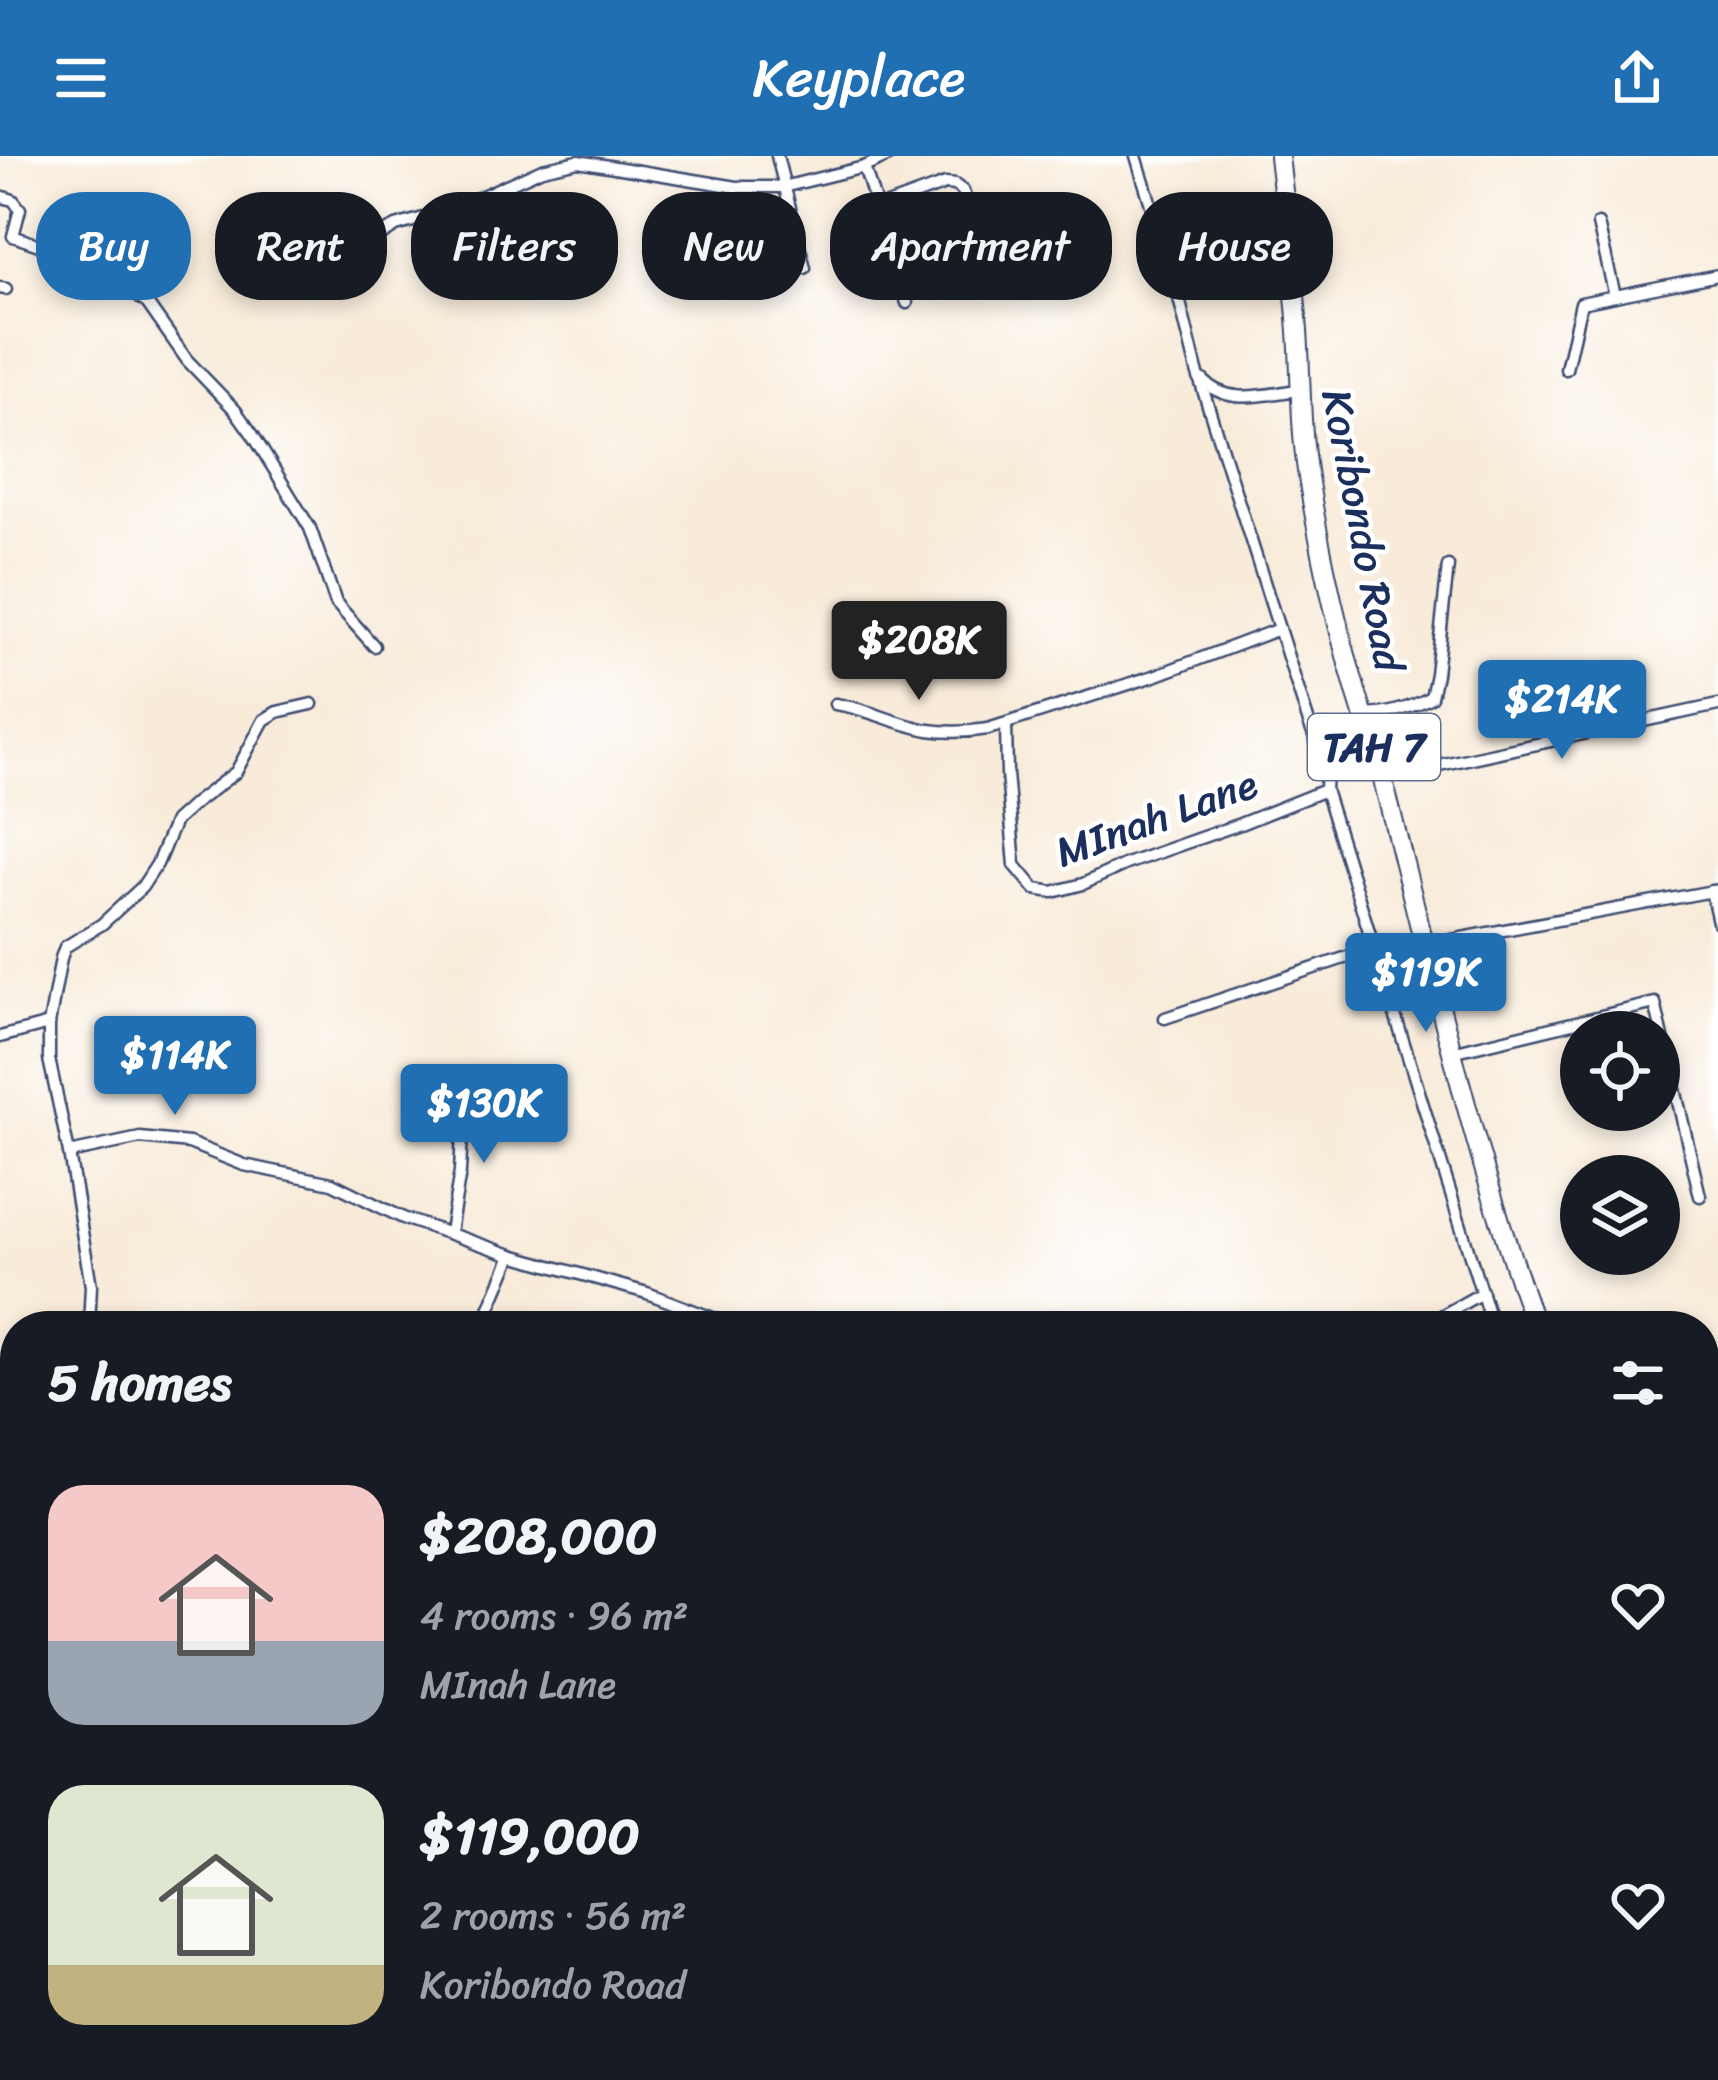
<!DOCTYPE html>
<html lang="en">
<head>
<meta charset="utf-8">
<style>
  :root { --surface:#171b24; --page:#242831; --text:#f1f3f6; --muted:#9ea1a6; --accent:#1f6fb2 }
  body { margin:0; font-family:Sriracha,sans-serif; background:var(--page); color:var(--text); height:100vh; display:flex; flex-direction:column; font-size:45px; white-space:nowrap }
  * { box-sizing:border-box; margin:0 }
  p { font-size:39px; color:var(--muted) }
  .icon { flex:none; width:66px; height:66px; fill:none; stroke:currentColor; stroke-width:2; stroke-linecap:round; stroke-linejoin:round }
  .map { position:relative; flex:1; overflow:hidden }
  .side { position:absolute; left:0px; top:1155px; width:1719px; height:771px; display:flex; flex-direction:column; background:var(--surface); border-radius:48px 48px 0 0; box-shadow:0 6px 18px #0003 }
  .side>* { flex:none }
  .top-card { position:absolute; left:36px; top:36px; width:1647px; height:108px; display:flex; gap:24px }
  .controls { position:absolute; left:1560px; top:855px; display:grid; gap:24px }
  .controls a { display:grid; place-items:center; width:120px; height:120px; border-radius:50%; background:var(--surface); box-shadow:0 6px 18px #0003; font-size:60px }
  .price { position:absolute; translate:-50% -102px; padding:0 27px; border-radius:12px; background:var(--accent); color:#fff; font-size:39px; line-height:78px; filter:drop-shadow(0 3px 6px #0008) }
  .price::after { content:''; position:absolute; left:50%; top:72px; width:36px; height:27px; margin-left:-18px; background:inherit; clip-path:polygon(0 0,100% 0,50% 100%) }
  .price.on { background:#222; color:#fff }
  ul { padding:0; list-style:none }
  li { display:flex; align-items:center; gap:36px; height:300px; padding:0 48px }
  li span { display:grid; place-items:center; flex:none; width:336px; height:240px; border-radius:36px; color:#555 }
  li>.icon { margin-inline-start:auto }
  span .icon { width:144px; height:144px; fill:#fffc; stroke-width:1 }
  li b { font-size:51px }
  h2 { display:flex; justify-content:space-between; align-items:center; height:144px; padding:0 48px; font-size:51px }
  .tag { padding:0 42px; border-radius:48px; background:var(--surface); box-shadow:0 6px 18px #0003; font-size:42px; line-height:108px }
  .tag.on { background:var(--accent); color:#fff }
  header { display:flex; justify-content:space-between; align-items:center; height:156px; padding:0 48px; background:var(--accent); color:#fff; font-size:54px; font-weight:600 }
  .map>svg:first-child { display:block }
</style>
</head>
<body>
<header><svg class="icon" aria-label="menu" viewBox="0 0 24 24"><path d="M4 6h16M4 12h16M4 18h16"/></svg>Keyplace<svg class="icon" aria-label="share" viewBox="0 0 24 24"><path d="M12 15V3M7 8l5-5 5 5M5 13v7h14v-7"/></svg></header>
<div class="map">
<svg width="1718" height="1924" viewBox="0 0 1718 1924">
  <rect width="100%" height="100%" fill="#fff"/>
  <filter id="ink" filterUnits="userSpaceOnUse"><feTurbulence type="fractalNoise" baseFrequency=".00833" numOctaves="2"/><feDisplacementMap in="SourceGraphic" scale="24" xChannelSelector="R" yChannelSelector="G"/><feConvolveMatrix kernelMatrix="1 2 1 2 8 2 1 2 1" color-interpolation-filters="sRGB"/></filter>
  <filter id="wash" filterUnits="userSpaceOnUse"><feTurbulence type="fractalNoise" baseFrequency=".004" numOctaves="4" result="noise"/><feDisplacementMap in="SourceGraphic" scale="48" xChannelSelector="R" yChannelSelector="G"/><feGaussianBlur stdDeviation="2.7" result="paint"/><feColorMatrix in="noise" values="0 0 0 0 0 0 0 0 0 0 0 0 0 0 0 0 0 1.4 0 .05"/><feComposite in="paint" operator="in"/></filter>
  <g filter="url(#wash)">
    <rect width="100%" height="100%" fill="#f8ebd9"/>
  </g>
  <g filter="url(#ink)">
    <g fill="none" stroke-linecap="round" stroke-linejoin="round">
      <g stroke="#3c4b70" stroke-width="15">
        <g id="street">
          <path d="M777,0L805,112"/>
          <path d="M1136,0L1176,130L1197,215L1309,567L1326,613"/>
          <path d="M864,11L907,147"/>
          <path d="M0,40L13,44L20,53L13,80L85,105L147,147L187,204L235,254L253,279L310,372L336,447L374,490"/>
          <path d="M879,52L945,28L955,29L963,35L986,107"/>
          <path d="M1598,68L1615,140"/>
          <path d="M296,126C307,120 313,122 325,119C341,116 358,108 371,99L374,84L396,70L451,54L542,13L578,5L737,31H783L864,11L889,0"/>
          <path d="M0,132L6,133"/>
          <path d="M1566,213L1581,147L1718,119"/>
          <path d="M1202,223C1227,251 1265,238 1298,234"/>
          <path d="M312,548L277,556L264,564L236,616L195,647L175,665L157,708L142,731L102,768L65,791L61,802L49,868V903L69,997L140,982L189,987L244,1009L332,1027L403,1062L512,1099L647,1137L734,1170"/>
          <path d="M835,548C867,552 897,569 929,574C949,577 969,576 988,573L1157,519L1279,473"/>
          <path d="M1363,559C1387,559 1409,553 1431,541L1436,518L1448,410"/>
          <path d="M1006,569L1007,618L1015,709L1035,733L1053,736L1083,728L1126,708L1240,668L1325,634"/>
          <path d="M1376,597L1326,613L1325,634L1492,1170"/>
          <path d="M1397,618L1718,549"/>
          <path d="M1711,735L1718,766"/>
          <path d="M1440,786L1718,734"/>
          <path d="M1165,862L1374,792"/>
          <path d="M0,881L49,868"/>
          <path d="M1452,896L1655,847L1700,1040"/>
          <path d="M69,997L91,1130L89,1170"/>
          <path d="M450,1076L460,1016L464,939"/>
          <path d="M482,1170L512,1099"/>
          <path d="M1423,1170L1482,1137"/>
          <path d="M1704,1412L1718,1408"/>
          <path d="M0,1541L15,1528"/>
          <path d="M1704,1851L1718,1894"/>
          <path d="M1338,1911L1344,1924"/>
          <path d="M1422,1911L1435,1924"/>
        </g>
      </g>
      <g stroke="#3c4b70" stroke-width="22">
        <g id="highway">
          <path d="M1279,0C1286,64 1296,128 1299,192C1301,235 1301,278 1308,321C1323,413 1345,509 1376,597C1426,789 1468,983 1535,1170"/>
          <path d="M1704,1624L1718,1664"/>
        </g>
      </g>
      <use href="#street" stroke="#fff" stroke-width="10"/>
      <use href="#highway" stroke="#fff" stroke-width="18"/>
    </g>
  </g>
  <g text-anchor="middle" stroke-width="9" stroke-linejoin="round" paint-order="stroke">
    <rect fill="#fff" stroke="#5f6d8e" stroke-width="3" x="1308" y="558" width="132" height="66" rx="9"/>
    <g font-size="39" font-weight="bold" fill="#1b2f5e">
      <text x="1374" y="605">TAH 7</text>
    </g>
    <g font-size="42" fill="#1b2f5e" stroke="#fff">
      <text transform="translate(1364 374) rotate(79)" y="15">Koribondo Road</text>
      <text transform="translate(1156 661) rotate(-20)" y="15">MInah Lane</text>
    </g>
  </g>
</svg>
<div class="controls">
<a><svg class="icon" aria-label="locate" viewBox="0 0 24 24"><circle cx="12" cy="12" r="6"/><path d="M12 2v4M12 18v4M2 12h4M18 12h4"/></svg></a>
<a><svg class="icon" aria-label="layers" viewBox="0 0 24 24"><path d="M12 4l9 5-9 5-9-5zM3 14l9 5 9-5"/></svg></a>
</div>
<b class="price on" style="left:919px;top:547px">$208K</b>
<b class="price" style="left:1562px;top:606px">$214K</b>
<b class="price" style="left:1426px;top:879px">$119K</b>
<b class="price" style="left:175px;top:962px">$114K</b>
<b class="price" style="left:484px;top:1010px">$130K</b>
<div class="top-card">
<a class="tag on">Buy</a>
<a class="tag">Rent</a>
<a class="tag">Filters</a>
<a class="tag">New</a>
<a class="tag">Apartment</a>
<a class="tag">House</a>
</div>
<section class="side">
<h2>5 homes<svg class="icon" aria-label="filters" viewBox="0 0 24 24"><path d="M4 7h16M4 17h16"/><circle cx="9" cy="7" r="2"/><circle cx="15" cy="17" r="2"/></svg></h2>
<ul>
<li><span style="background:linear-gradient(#f6c9c9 65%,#9aa5b1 0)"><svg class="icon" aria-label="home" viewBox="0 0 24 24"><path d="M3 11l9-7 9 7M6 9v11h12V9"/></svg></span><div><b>$208,000</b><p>4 rooms · 96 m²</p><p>MInah Lane</p></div><svg class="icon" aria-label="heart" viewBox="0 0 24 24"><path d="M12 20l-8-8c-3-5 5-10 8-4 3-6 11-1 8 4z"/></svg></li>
<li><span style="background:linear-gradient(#dfe7d0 75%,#c2b280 0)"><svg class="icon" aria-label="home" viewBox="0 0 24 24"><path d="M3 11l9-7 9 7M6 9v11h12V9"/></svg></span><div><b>$119,000</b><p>2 rooms · 56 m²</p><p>Koribondo Road</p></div><svg class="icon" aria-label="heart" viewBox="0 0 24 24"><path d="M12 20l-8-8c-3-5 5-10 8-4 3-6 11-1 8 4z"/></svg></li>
</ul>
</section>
</div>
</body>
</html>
